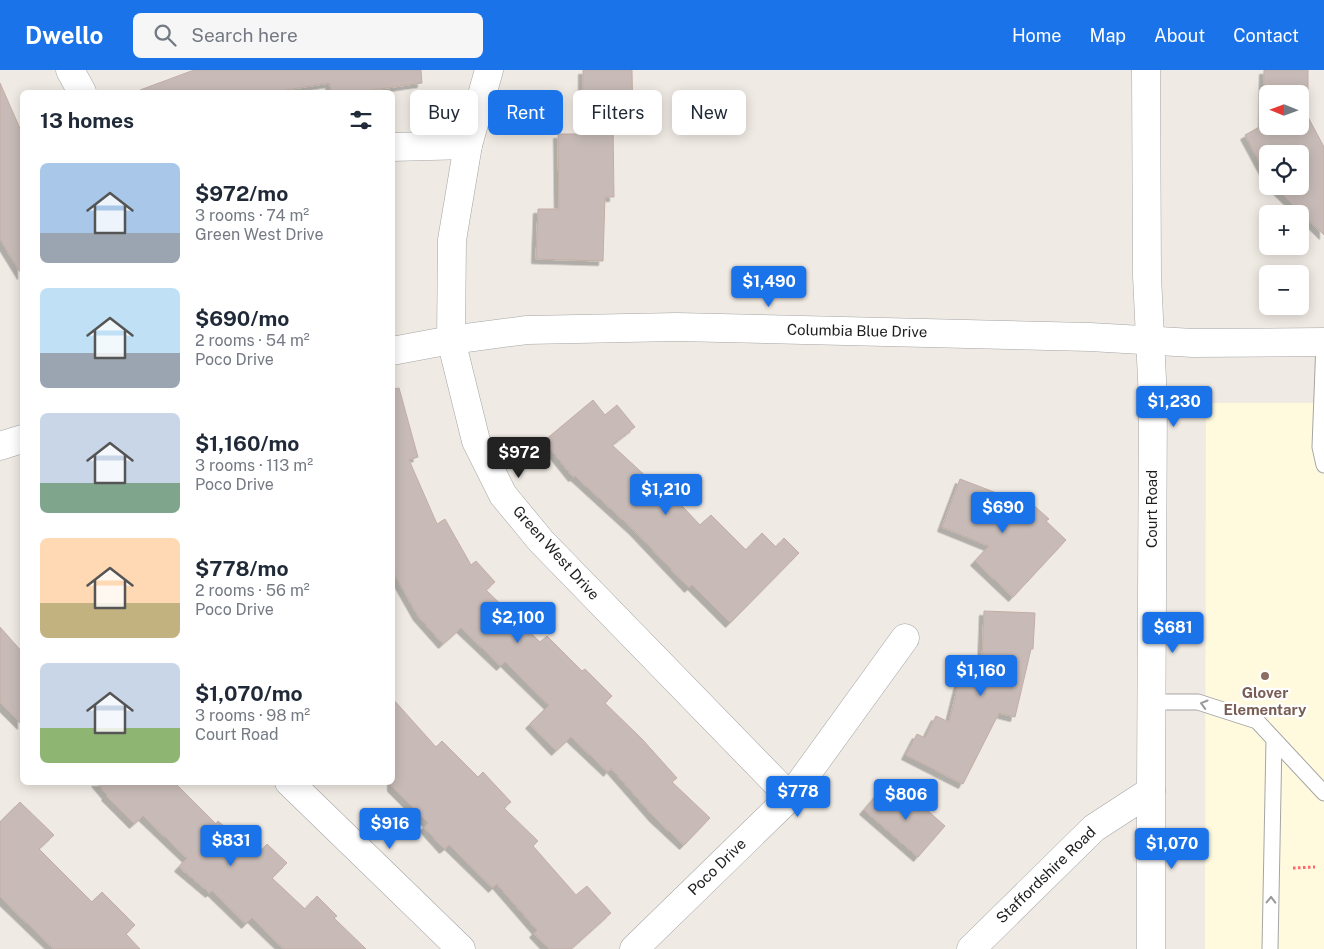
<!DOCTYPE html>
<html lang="en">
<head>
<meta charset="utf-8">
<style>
  :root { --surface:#fff; --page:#f6f6f7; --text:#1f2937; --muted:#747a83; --accent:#1a73e8 }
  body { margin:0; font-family:"Public Sans",sans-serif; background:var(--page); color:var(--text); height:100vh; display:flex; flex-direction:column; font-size:19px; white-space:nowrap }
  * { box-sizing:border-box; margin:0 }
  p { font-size:16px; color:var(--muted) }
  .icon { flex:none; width:28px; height:28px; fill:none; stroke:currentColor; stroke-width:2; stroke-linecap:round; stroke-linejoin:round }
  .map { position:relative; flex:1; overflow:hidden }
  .sheet { position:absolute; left:20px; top:20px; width:375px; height:695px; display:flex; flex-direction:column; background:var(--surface); border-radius:8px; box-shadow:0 2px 12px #0003 }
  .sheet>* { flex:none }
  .guide { position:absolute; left:410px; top:20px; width:475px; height:45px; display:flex; gap:10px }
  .needle { width:32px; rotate:271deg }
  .controls { position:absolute; left:1259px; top:15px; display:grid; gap:10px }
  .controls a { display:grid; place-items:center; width:50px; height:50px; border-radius:8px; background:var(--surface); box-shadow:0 2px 12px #0003; font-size:25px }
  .price { position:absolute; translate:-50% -42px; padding:0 11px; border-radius:5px; background:var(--accent); color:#fff; font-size:16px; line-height:32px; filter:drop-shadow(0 1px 2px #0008) }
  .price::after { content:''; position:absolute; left:50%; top:30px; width:15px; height:11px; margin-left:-8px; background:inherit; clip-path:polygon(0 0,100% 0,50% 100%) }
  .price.current { background:#222; color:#fff }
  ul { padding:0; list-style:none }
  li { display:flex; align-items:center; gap:15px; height:125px; padding:0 20px }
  li span { display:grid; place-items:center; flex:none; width:140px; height:100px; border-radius:8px; color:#555 }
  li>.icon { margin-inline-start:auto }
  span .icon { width:60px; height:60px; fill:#fffc; stroke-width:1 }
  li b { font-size:21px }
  h2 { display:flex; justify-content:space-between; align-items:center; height:60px; padding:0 20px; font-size:21px }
  .chip { padding:0 18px; border-radius:8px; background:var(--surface); box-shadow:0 2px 12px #0003; font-size:18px; line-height:45px }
  .chip.current { background:var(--accent); color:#fff }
  header { display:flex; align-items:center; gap:30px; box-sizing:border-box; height:70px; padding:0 25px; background:var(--accent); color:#fff }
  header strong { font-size:24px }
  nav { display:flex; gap:28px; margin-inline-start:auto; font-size:18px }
  .search { width:350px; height:45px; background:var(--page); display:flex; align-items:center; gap:12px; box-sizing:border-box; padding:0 18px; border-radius:8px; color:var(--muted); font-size:19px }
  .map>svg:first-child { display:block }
</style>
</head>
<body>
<header>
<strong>Dwello</strong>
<div class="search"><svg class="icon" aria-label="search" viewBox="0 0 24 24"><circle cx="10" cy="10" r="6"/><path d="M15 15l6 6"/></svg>Search here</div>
<nav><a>Home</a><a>Map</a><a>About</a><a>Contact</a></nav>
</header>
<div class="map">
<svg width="1324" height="879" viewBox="0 0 1324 879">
  <defs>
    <filter id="shadow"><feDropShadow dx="-4.5" dy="4.5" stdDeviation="0" flood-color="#0004"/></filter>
  </defs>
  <rect width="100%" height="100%" fill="#f0eae4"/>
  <path fill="#fffade" d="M1206,333H1324V879H1205Z"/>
  <g fill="#c8bbb7" stroke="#c3aea5" fill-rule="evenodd" filter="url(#shadow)">
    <path d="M194,0H421L422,13L358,22H331L330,13L285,20L286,22H140V20Z"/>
    <path d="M583,0H632L633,54H613L614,127H605L603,191L536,189L538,139H559L558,64H583Z"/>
    <path d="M1264,0H1308V47L1324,77V165L1274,116H1300V84H1268V108L1245,65L1263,55ZM1268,24H1300V56H1268Z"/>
    <path d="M0,13L22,63V205L0,169Z"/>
    <path d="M399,318L418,387L409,390L437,454L445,449L471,495L476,491L495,512L486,520L540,572L547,566L582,601L585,599L612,626L605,633L642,669L677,708L672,712L710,748L684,775L654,747L611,698L608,702L571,667L556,681L530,654L549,635L505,592L501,596L461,558L443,574L418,546L392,500V319Z"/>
    <path d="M593,330L605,345L617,335L635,357L612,375L664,423L667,420L700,455L711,445L746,480L762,463L776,477L784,468L799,483L730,553L692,515L689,518L634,460L575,406L573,407L544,371Z"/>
    <path d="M960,409L1028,435L1030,432L1049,449L1046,451L1066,470L1013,527L975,491L989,476L942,457Z"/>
    <path d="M984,541L1035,543L1033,579H1031L1015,647L999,643L963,714L906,685L917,664L925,668L936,646L949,652L961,604L973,606L976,592L982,593Z"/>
    <path d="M0,557L22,582V655L0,633Z"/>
    <path d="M392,628L436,677L442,671L478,707L483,702L511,732L504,738L538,771L533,776L576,825L587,816L611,843L571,879H549L534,863L537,860L497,814L493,818L449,775L444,779L424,757L428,753L392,717Z"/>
    <path d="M96,712H174L216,754L218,751L257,785L267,774L287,793L272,808L305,839L317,826L337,846L334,848L366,879H284L252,848L246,854L212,821L210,823L179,797L187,788L143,746L134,754L106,726L107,725Z"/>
    <path d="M882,719L901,736L910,725L945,756L918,787L864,740Z"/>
    <path d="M20,732L54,765L39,779L92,832L102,822L135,855L126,864L140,879H54L0,827V752Z"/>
  </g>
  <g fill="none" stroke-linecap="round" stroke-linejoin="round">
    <g stroke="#a5a5a5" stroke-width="17">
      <g id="service">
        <path d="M1324,272L1320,377L1324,395"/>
        <path d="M1151,632H1198L1257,651L1324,723"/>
        <path d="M1270,879L1274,670"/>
      </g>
    </g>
    <g stroke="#a5a5a5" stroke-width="29">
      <g id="minor">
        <path d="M70,0L82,22"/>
        <path d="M489,0L468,75L452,170L451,270L476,371L503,425L541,471L790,727"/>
        <path d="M392,77L468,75"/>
        <path d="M289,712L461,879"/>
        <path d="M634,879L790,727L905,568"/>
        <path d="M1151,879V721"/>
      </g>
    </g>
    <g stroke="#a5a5a5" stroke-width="29">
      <g id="tertiary">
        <path d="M392,281L451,270L527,260L677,257L1090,267L1193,273L1324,272"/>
        <path d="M0,376L22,369"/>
        <path d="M971,879L1094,758L1151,721L1153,330L1147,206L1146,0"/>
      </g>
    </g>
    <path stroke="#ff666c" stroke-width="3" stroke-dasharray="2.5 2.5" stroke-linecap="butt" d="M1293,798L1315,797"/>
    <use href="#service" stroke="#fff" stroke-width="15"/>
    <use href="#minor" stroke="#fff" stroke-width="28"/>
    <use href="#tertiary" stroke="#fff" stroke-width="28"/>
  </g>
  <defs><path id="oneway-chevron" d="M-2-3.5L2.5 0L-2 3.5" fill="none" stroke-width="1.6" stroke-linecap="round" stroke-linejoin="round" transform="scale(1.25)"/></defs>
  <g stroke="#9a9a9a">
    <use href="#oneway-chevron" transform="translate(1204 634) rotate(-164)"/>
    <use href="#oneway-chevron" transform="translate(1271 830) rotate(-89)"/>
  </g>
  <circle fill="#8d6e63" stroke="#fff" stroke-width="2" cx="1265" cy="606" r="5"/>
  <g text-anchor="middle" stroke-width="4.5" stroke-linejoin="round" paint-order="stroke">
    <g font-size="15" fill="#1e1e1e" stroke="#fff">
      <text transform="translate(857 261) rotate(1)" y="5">Columbia Blue Drive</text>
      <text transform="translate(1152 439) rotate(-90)" y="5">Court Road</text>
      <text transform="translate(556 483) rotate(48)" y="5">Green West Drive</text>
      <text transform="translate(717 797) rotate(-44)" y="5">Poco Drive</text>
      <text transform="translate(1046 805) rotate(-44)" y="5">Staffordshire Road</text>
    </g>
    <g font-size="15" font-weight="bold" fill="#785e54" stroke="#fff">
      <text x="1265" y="628">Glover<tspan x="1265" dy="17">Elementary</tspan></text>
    </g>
  </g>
</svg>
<div class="controls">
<a><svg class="needle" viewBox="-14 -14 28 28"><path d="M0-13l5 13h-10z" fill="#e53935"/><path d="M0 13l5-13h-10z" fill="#747a83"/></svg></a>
<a><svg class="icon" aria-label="locate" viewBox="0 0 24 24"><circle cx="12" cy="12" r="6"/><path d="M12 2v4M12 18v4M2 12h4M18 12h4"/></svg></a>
<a>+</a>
<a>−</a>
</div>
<b class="price" style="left:769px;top:238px">$1,490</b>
<b class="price" style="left:1174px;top:358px">$1,230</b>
<b class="price current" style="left:519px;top:409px">$972</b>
<b class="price" style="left:666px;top:446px">$1,210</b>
<b class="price" style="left:1003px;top:464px">$690</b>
<b class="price" style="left:518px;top:574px">$2,100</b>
<b class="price" style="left:1173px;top:584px">$681</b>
<b class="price" style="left:981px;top:627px">$1,160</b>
<b class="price" style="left:798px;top:748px">$778</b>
<b class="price" style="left:906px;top:751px">$806</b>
<b class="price" style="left:390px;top:780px">$916</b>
<b class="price" style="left:231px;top:797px">$831</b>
<b class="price" style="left:1172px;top:800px">$1,070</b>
<div class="guide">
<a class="chip">Buy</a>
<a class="chip current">Rent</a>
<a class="chip">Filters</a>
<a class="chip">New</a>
</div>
<section class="sheet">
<h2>13 homes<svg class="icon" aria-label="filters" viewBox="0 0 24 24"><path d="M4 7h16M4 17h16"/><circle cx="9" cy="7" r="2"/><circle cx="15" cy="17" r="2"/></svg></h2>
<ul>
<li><span style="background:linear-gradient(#a9c7e8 70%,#9aa5b1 0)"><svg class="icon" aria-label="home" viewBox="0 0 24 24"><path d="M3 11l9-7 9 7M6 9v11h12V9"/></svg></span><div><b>$972/mo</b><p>3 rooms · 74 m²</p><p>Green West Drive</p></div></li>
<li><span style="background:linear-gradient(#bfe0f5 65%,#9aa5b1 0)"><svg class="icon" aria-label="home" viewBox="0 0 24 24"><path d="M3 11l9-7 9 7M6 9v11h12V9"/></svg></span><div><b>$690/mo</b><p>2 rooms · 54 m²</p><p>Poco Drive</p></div></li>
<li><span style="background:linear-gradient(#c9d6e8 70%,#7fa58c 0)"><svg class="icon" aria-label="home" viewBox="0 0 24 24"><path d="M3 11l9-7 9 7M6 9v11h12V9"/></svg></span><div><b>$1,160/mo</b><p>3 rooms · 113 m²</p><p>Poco Drive</p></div></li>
<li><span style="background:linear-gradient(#ffd9b3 65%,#c2b280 0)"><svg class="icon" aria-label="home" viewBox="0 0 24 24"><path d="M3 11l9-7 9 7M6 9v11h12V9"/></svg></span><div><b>$778/mo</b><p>2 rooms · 56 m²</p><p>Poco Drive</p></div></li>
<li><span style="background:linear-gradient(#c9d6e8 65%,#8fb573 0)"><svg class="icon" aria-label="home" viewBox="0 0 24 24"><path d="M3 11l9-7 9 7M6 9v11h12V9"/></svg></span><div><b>$1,070/mo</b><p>3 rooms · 98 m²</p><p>Court Road</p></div></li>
</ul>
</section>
</div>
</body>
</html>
